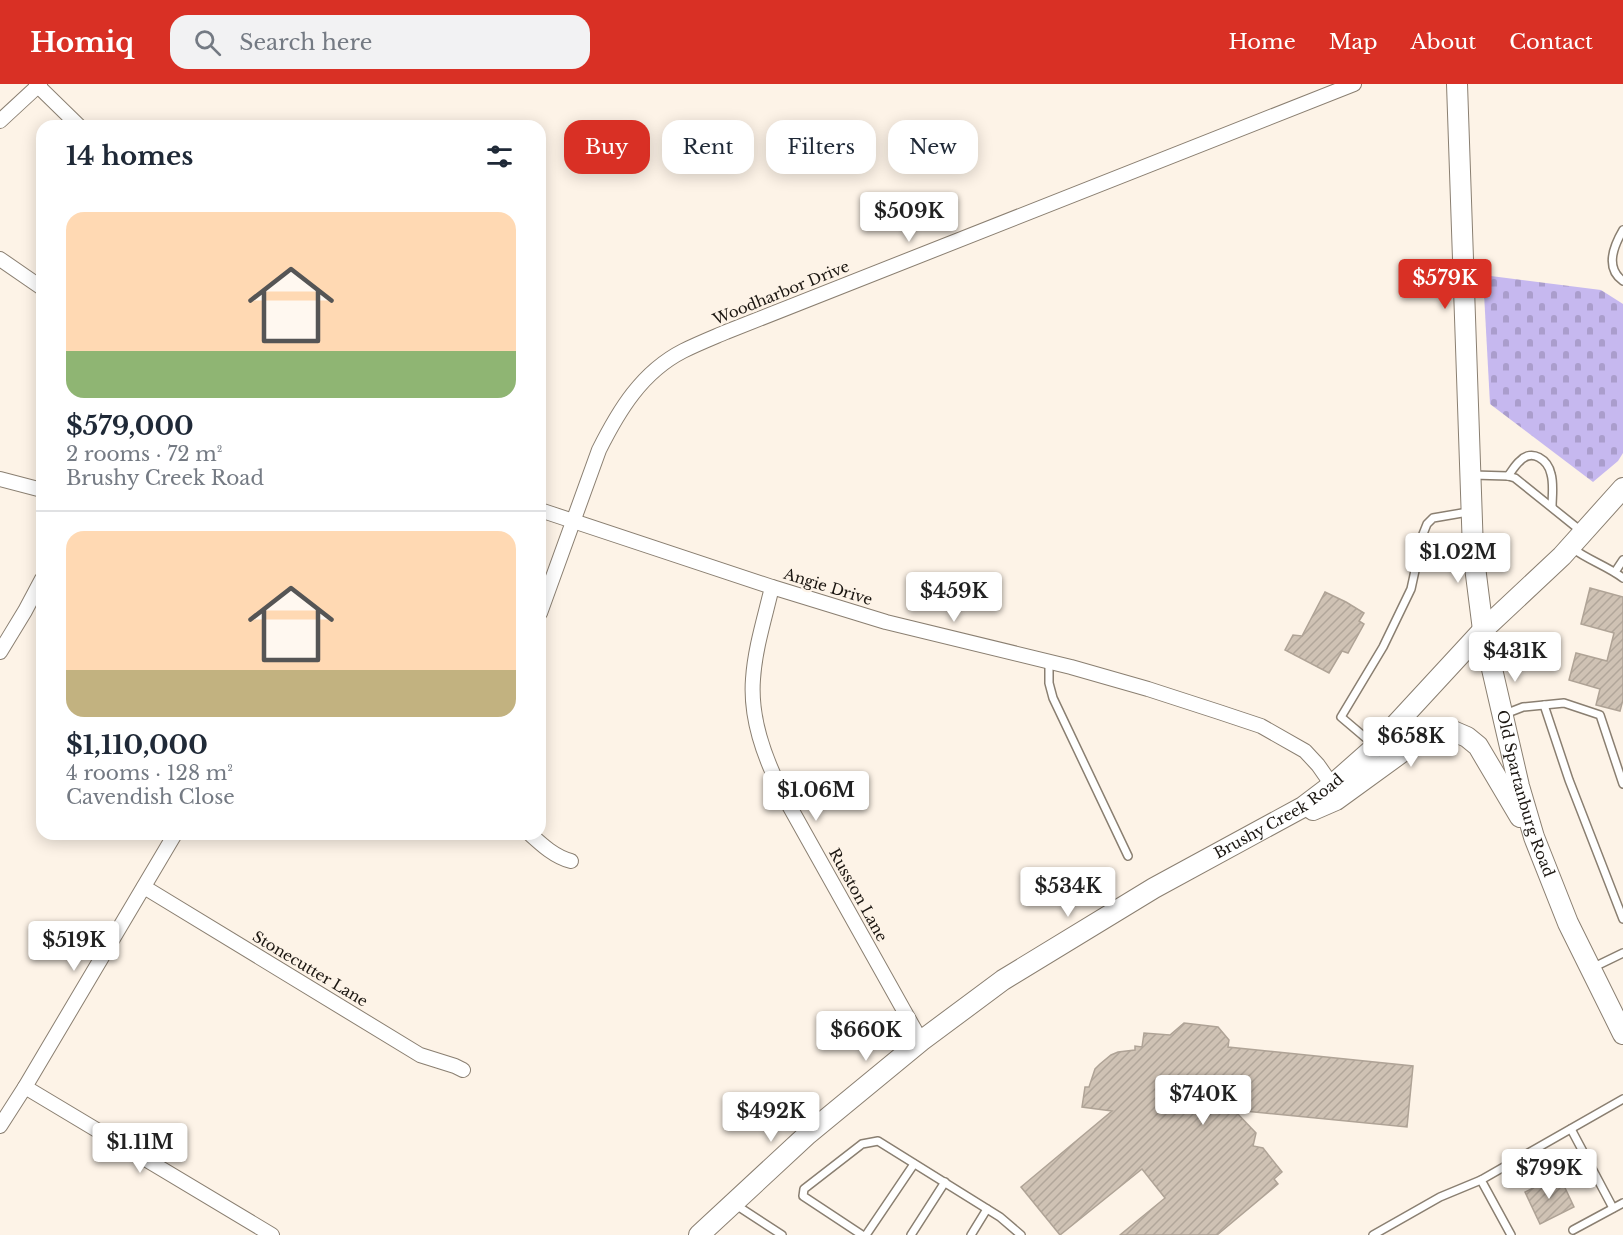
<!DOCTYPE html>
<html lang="en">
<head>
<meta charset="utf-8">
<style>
  :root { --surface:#fff; --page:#f2f2f3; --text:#1f2937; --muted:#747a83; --line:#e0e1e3; --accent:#d93025 }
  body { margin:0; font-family:"Libre Baskerville",serif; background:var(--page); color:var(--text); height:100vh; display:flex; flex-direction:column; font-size:22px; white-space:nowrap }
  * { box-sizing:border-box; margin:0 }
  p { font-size:20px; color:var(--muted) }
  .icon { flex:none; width:33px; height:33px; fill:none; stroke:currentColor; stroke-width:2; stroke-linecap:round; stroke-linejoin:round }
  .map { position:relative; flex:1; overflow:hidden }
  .sheet { position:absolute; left:36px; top:36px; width:510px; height:720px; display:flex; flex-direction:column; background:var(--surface); border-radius:18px; box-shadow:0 3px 15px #0003 }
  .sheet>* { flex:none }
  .top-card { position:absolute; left:564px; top:36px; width:570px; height:54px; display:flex; gap:12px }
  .price { position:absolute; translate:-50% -51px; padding:0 14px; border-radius:6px; background:#fff; color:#222; font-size:20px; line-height:39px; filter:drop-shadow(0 2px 3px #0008) }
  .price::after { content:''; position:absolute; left:50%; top:36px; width:18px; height:14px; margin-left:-9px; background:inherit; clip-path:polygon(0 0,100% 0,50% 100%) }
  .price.current { background:var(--accent); color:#fff }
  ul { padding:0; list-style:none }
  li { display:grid; align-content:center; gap:12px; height:318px; padding:0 30px }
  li+li { border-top:2px solid var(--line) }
  li span { display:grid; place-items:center; height:186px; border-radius:18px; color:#555 }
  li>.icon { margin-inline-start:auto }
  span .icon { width:108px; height:108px; fill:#fffc; stroke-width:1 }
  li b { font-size:26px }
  h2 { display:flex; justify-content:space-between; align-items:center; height:72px; padding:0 30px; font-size:26px }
  .chip { padding:0 21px; border-radius:18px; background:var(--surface); box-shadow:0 3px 15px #0003; font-size:21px; line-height:54px }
  .chip.current { background:var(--accent); color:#fff }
  header { display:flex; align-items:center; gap:36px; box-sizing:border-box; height:84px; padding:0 30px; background:var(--accent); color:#fff }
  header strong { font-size:28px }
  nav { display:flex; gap:33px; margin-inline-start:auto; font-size:21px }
  .search { width:420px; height:54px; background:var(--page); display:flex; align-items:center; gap:15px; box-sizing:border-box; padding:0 21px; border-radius:18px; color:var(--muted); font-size:22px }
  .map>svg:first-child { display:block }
</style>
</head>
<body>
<header>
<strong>Homiq</strong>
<div class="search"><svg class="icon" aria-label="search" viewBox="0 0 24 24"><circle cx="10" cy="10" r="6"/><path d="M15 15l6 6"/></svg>Search here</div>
<nav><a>Home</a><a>Map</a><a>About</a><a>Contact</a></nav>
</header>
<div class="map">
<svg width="1623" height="1151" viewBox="0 0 1623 1151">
  <defs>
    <pattern id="cemetery-stones" width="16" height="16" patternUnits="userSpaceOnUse" patternTransform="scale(1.5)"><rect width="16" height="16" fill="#c6b8ef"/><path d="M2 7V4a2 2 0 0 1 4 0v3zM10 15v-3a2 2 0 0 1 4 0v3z" fill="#aa9dcc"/></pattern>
    <pattern id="building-hatch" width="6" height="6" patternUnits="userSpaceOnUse" patternTransform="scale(1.5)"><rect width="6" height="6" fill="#cfc2b4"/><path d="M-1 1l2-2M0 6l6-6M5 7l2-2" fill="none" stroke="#b1a69a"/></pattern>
  </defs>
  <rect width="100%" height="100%" fill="#fdf3e7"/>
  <path fill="url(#cemetery-stones)" d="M1483,191L1601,206L1623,220V369L1618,377L1593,398L1490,320Z"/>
  <g fill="url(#building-hatch)" stroke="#afa396" stroke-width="1.5">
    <path d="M1590,504L1623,513V616L1620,627L1596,621L1600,605L1569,596L1576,569L1607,577L1614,549L1581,540Z"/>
    <path d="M1325,508L1346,518L1364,529L1359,537L1364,540L1348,569L1342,567L1329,589L1285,566L1293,551L1302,552Z"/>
    <path d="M1184,939L1218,943L1229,956L1228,963L1413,982L1407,1043L1234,1026L1256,1049L1253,1062L1263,1064L1282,1088L1274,1095L1278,1100L1217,1151H1120L1165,1114L1142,1085L1060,1151L1021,1103L1112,1027L1082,1023L1085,1003H1089L1095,985L1100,980L1111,971L1118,968L1135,966V962L1142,963L1144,949L1170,951Z"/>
    <path d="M1559,1091L1574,1123L1540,1140L1525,1108Z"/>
  </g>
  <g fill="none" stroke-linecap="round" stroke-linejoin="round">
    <g stroke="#8a7f71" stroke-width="10">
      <g id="lane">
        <path d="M1623,146C1613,163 1605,184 1623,197"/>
        <path d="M1473,391L1508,392L1515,394L1581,447"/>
        <path d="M1508,392C1512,387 1515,381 1520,377C1532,364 1548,376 1551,390C1554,400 1552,413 1552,423"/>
        <path d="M1572,464C1588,476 1607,482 1623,494"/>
        <path d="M1615,488L1623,476"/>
        <path d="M1049,578V599L1053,614L1128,772"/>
        <path d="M1544,621L1569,696L1623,835"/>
        <path d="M1505,630L1523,623L1564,619L1600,631L1623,700"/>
        <path d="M1374,661L1341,633L1383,563L1411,505L1423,450L1427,440L1433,434L1468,428"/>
        <path d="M1592,884L1623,869"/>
        <path d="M1571,1045L1613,1124"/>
        <path d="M736,1121L782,1151"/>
        <path d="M1573,1146L1623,1119"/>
        <path d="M862,1151L803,1112L804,1105L862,1060L878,1057L1000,1133L1021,1151"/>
        <path d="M866,1151L914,1080"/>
        <path d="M911,1151L945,1098"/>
        <path d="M971,1151L987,1125"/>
        <path d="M1373,1151L1440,1113L1481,1096"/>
        <path d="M1511,1151L1481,1096L1623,1015"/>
      </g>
    </g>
    <g stroke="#8a7f71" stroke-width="16">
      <g id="street">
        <path d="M36,0L79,42"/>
        <path d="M0,37L40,0"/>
        <path d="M0,175L42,204"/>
        <path d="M0,395L42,406"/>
        <path d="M540,426L772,503L886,538L1071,583L1148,605L1219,628L1261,642L1305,667L1318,681L1332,701"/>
        <path d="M772,503C765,533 755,564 753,595C750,634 764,672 781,707L921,957"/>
        <path d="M540,529L599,366C619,326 642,288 683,267C697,260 712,254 726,248L1354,0"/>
        <path d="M0,568L25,527L42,495"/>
        <path d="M530,750C542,761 555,773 571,777"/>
        <path d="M144,803L420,971L455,982L463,986"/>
        <path d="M25,1003L272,1151"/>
        <path d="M0,1042L25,1003L175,750"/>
      </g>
    </g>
    <g stroke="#8a7f71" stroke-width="22">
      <g id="secondary">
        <path id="s1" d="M1457,0L1473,467L1483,546L1519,702L1534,753L1568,839L1623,950"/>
        <path d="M1313,726L1336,716L1409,663L1430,649L1441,646L1453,647L1467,653L1478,662L1520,733"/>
        <path id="s2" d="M699,1151L808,1050L921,957L1003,896L1154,804L1303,723L1332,701L1375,663L1483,546L1562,472L1623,404"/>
      </g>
    </g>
    <use href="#lane" stroke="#fff" stroke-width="7"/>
    <use href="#street" stroke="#fff" stroke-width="14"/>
    <use href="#secondary" stroke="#fff" stroke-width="20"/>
  </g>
  <g text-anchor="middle" stroke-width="5" stroke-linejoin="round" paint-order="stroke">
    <g font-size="15" fill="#1b1611" stroke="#fdf3e7">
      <text transform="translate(781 209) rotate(-22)" y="5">Woodharbor Drive</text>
      <text transform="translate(828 503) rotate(17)" y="5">Angie Drive</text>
      <text dy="5" stroke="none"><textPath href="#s1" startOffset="716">Old Spartanburg Road</textPath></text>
      <text dy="5" stroke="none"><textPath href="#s2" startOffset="718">Brushy Creek Road</textPath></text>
      <text transform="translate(858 811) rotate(61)" y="5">Russton Lane</text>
      <text transform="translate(310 885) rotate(31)" y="5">Stonecutter Lane</text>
    </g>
  </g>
</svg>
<b class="price" style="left:909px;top:159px">$509K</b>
<b class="price current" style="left:1445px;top:226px">$579K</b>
<b class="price" style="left:1458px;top:500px">$1.02M</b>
<b class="price" style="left:954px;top:539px">$459K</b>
<b class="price" style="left:1515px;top:599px">$431K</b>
<b class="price" style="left:1411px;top:684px">$658K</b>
<b class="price" style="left:816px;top:738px">$1.06M</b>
<b class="price" style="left:1068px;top:834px">$534K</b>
<b class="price" style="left:74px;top:888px">$519K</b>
<b class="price" style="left:866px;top:978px">$660K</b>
<b class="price" style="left:1203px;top:1042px">$740K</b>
<b class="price" style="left:771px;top:1059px">$492K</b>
<b class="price" style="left:140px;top:1090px">$1.11M</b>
<b class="price" style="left:1549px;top:1116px">$799K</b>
<div class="top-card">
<a class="chip current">Buy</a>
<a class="chip">Rent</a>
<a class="chip">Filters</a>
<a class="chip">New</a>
</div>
<section class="sheet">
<h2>14 homes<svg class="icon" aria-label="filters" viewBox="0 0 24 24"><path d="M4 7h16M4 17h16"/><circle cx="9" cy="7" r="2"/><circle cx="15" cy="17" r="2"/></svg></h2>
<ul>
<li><span style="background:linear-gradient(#ffd9b3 75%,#8fb573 0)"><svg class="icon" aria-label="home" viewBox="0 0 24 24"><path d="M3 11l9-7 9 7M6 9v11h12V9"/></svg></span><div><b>$579,000</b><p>2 rooms · 72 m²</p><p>Brushy Creek Road</p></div></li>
<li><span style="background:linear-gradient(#ffd9b3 75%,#c2b280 0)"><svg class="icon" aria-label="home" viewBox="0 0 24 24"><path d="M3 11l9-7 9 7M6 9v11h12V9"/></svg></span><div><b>$1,110,000</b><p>4 rooms · 128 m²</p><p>Cavendish Close</p></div></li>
</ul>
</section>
</div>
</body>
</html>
